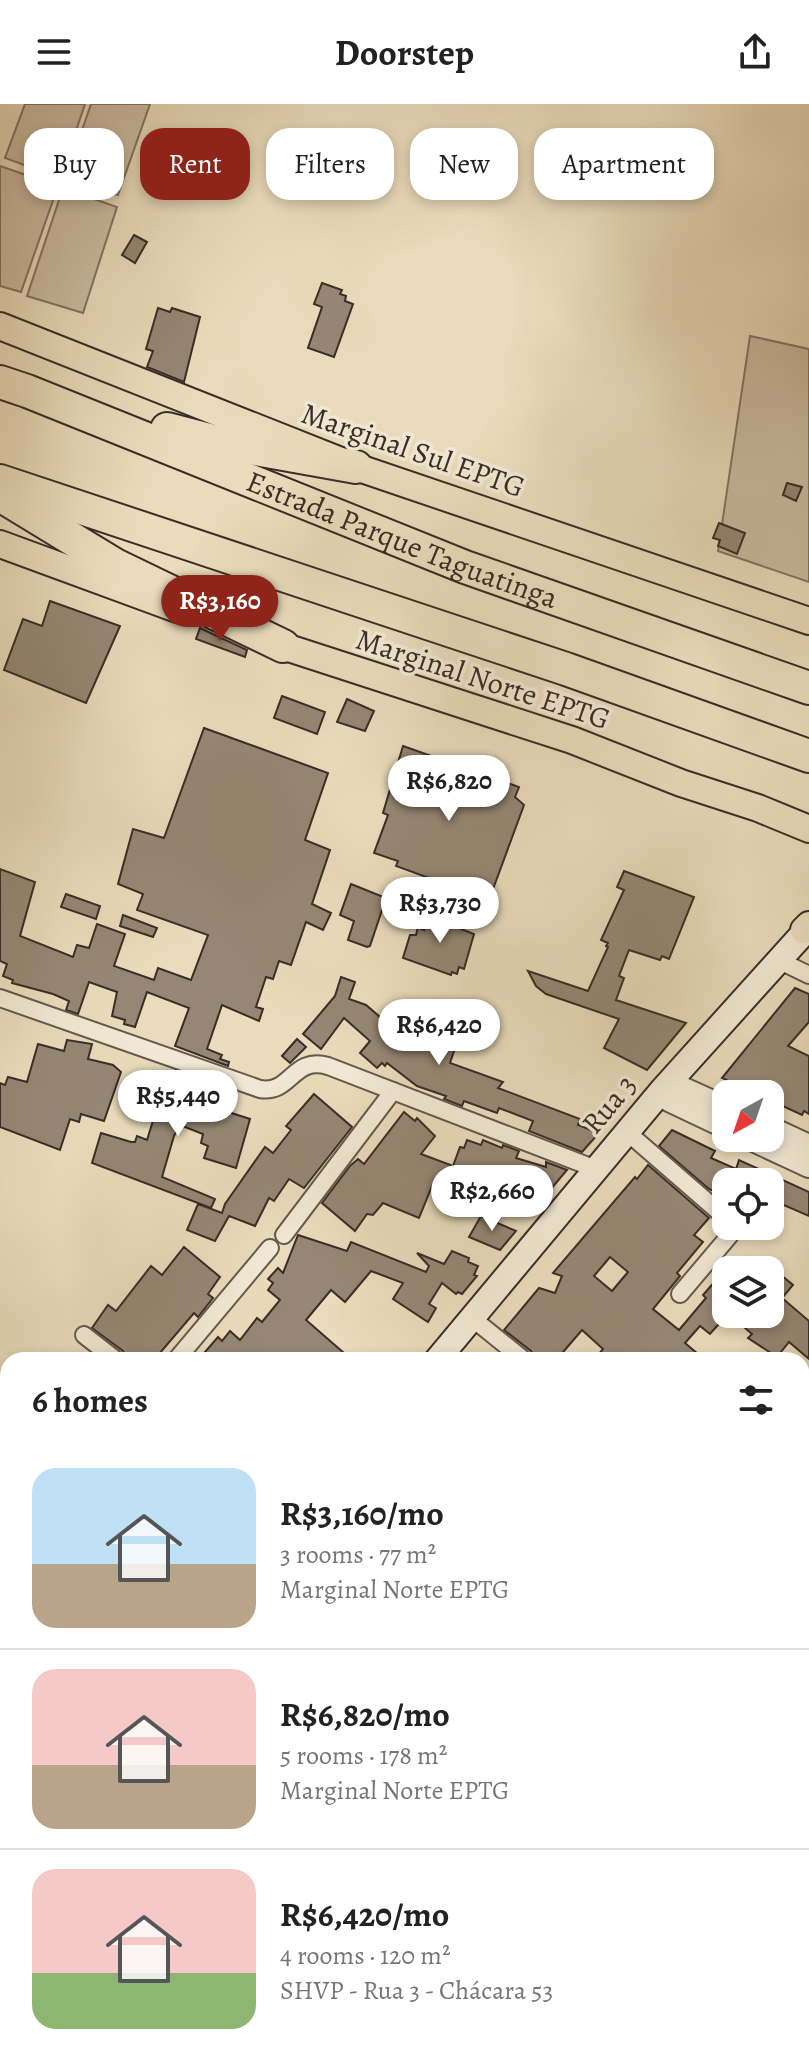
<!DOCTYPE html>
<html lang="en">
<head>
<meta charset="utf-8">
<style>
  :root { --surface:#fff; --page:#f6f6f6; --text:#222; --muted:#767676; --line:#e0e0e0; --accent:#8f2418 }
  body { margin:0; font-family:Alegreya,serif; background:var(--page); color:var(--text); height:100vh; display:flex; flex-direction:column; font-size:30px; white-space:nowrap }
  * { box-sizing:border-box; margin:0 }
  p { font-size:26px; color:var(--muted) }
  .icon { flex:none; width:44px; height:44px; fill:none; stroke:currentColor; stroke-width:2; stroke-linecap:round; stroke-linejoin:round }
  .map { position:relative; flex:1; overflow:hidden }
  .side { position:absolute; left:0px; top:1248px; width:810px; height:714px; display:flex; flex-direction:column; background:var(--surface); border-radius:24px 24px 0 0; box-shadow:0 4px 12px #0003 }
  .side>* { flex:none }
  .top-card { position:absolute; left:24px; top:24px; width:762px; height:72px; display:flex; gap:16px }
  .needle { width:52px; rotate:220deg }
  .controls { position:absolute; left:712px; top:976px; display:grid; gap:16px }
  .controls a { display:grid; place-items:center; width:72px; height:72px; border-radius:16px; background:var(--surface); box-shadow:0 4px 12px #0003; font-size:40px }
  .price { position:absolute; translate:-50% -68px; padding:0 18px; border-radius:28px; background:#fff; color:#222; font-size:26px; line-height:52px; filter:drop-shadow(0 2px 4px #0008) }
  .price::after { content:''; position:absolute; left:50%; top:48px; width:24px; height:18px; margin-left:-12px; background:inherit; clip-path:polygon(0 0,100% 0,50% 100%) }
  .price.selected { background:var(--accent); color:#fff }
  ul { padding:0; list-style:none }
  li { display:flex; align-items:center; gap:24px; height:200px; padding:0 32px }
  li+li { border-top:2px solid var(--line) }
  li span { display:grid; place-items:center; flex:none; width:224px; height:160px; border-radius:24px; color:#555 }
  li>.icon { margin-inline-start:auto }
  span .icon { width:96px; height:96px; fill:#fffc; stroke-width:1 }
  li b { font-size:34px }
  h2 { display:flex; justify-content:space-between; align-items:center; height:96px; padding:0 32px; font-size:34px }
  .tag { padding:0 28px; border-radius:24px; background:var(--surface); box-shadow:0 4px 12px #0003; font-size:28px; line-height:72px }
  .tag.selected { background:var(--accent); color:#fff }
  header { display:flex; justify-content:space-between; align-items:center; height:104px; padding:0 32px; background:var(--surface); font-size:36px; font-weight:700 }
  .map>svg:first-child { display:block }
</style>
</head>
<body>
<header><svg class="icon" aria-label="menu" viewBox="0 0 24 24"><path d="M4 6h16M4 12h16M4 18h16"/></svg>Doorstep<svg class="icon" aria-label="share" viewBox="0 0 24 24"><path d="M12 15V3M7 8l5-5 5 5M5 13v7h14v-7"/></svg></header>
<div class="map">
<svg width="809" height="1961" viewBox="0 0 809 1961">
  <rect width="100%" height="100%" fill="#e9dbbb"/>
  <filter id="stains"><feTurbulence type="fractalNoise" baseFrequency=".0025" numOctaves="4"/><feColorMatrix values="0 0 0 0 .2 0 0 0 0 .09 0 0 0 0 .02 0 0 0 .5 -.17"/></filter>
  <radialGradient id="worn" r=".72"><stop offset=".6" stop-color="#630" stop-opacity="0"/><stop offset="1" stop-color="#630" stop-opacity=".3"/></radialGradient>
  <g fill="#cbbda2" stroke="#827564" stroke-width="2">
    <path d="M25,0H85L60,74L5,54Z"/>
    <path d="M91,0H150L118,91L65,76Z"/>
    <path d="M0,62L58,82L21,188L0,182Z"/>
    <path d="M63,84L117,103L83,209L27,192Z"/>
    <path d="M750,232L809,245V478L718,447Z"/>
  </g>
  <g fill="#958774" stroke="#392d27" stroke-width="2" fill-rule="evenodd">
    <path d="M147,62L171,68L167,82L162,80L158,88L145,84L146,80L142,78Z"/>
    <path d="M134,131L147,138L135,159L122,151Z"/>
    <path d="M322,179L342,186L340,190L346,192L345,197L353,200L334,253L308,244L322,203L314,200Z"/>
    <path d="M158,204L170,208L172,204L200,213L184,278L147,263L153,247L146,245Z"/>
    <path d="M787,379L802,383L796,397L783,391Z"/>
    <path d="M719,419L745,429L737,450L718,442L720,436L713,434Z"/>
    <path d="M50,497L120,522L86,599L4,566L23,515L42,522Z"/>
    <path d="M200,524L247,546L245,553L196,535Z"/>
    <path d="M282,592L325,608L317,630L274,614Z"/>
    <path d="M347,595L374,607L365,627L337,618Z"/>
    <path d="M204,624L328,669L305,736L330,746L312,800L331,809L323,826L306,818L291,861L279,857L273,875L266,873L256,903L263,905L259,917L222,901L207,945L222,951L220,955L229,958L228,962L175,942L189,904L147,888L135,923L124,920L125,916L112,912L117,888L89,878L78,910L66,906L69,897L53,890L12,879L13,876L3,872L7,860L0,857V765L35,778L20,832L73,853L77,841L89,844L97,820L125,830L114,862L154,876L158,864L191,876L208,831L137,806L143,790L118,780L133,725L164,734Z"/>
    <path d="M403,642L519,683L515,693L524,701L489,796L396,762L398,757L374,749L388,711L383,709Z"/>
    <path d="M624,767L694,793L669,855L662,852L660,856L629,846L619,872L624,874L616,896L686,919L647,966L604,944L619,915L546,890L536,882L528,867L588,887L608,843L606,842L608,839L601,836L624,786L617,783Z"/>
    <path d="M351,780L386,794L370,842L367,843L348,836L354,817L340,811Z"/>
    <path d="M66,790L100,802L96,815L61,803Z"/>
    <path d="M431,809L463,820L461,825L474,830L464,865L459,863L457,870L452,868L451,871L403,854L410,831H416L418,823L424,826Z"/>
    <path d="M123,811L157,824L153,833L120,822Z"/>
    <path d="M341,873L355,878L349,895L366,901L387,919L392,914L403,923L409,917L458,935L450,959L503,978L498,984L580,1015L578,1021L599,1029L582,1048L529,1027L533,1017L499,1004L497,1009L464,997L462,1002L444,995L446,992L417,982L387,959L385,962L382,959L377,964L360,949L370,937L344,914L321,945L303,930L335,892Z"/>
    <path d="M795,884L809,890V918L788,942L809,952V1010L804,1007L802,1011L770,996V990H757L722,974Z"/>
    <path d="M297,935L306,943L290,959L282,952Z"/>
    <path d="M67,936L92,940L88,955L113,961L121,968L104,1017L81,1010L79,1018L70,1015L60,1046L0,1023V979L5,981L8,973L27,978L38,940L64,947Z"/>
    <path d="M185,970L225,985L219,1005L250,1015L236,1064L204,1054L208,1042L201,1039L203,1030L180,1021L174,1032L162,1073L215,1095L211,1104L92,1059L101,1029L131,1038H135L137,1032L147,1036L162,988L178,994Z"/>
    <path d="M314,990L352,1023L304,1084L289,1075L274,1097L269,1094L255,1122L229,1112L215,1137L187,1126L198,1100L222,1109L225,1100L265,1043L273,1049L291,1026L286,1022Z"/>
    <path d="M404,1008L415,1017L417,1014L435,1032L421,1050L453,1062L460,1043L464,1044L467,1036L481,1041L483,1036L502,1044L503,1041L519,1047L516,1054L546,1063V1058L567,1066L545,1092L498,1074L485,1105L432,1082L419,1114L383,1099L373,1111L367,1110L355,1127L322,1099L350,1062L358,1055L364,1060Z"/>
    <path d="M672,1026L715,1047L711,1054L736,1065L739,1056L809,1088V1112L770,1095V1078H726V1093L709,1085L659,1042Z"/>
    <path d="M648,1061L709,1114L694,1131L703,1138L677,1169L680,1172L653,1205L679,1226L706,1194L703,1191L718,1174L726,1181V1212L710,1230L700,1222L685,1239L705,1256H594L603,1245L582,1226L558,1254L535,1256L531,1247L504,1226L539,1184L555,1189L562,1172L553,1169L635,1073L637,1075ZM610,1153L628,1168L612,1187L594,1172Z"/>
    <path d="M481,1112L516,1127L500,1146L469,1133Z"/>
    <path d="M298,1131L347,1147L351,1138L426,1168L429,1162L417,1149L444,1160L452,1147L469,1154L468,1158L478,1162L474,1171L477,1172L462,1190L458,1188L456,1190L442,1179L429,1200L436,1204L428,1218L393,1195L403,1179L371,1167L345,1198L331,1186L306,1216L352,1256H198L218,1233L222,1237L230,1227L240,1236L257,1214L262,1218L280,1196L268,1186L273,1179L268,1175L278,1164L283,1169Z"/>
    <path d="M184,1143L220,1173L208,1190L213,1194L198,1213L194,1209L154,1256H127L123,1247L92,1224L108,1201L116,1207L151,1162L162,1171Z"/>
    <path d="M770,1162L793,1181L782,1194L809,1217V1255L789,1238L777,1253L748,1234L752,1230L729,1210H770Z"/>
  </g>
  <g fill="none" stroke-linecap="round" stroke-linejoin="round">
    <g stroke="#65584c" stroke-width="20">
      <g id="minor">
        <path d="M778,856L809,871"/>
        <path d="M0,894L260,985C292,990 292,952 328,962L596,1065"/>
        <path d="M627,1028L726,1114"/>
        <path d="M284,1131L393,987"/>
        <path d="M680,1190L730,1131V1122"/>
        <path d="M472,1214L524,1256"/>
        <path d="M84,1231L116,1256"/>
        <path d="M176,1256L270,1144"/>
        <path d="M802,1709L809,1705"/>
        <path d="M166,1954L174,1961"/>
        <path d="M450,1954L459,1961"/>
        <path d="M340,1961L346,1954"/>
      </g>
    </g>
    <g stroke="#65584c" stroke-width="26">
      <g id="tertiary">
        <path d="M726,1004L675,981L663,985L669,996L726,1023"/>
        <path d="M770,1024L809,1042"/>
        <path d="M749,1034L809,1062"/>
        <path d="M756,1954L764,1961"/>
      </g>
    </g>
    <g stroke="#392d27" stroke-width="28">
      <g id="secondary">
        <path d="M437,1256L663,985L809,823"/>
        <path d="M0,1772L8,1763"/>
      </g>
    </g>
    <g stroke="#392d27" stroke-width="30">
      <g id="primary">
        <path d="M0,222L356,363L809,517"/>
        <path d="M0,440L177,505"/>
        <path d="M267,537L572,636L681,679L758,704L809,725"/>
        <path d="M804,826L809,821"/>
      </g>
    </g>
    <g stroke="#392d27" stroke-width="36">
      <g id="motorway">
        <path id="s1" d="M0,278L27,287L465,463L809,584"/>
        <path d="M167,325L217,338L356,363"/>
        <path d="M0,377L566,565L809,652"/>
        <path d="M0,391L115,461L283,542"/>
      </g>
    </g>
    <use href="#minor" stroke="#f1e8d3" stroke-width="16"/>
    <use href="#tertiary" stroke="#f1e8d3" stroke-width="22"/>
    <use href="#secondary" stroke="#f1e8d3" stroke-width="24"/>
    <use href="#primary" stroke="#e9dbbb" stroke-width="26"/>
    <use href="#motorway" stroke="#e9dbbb" stroke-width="32"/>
  </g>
  <g text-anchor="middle" stroke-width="7" stroke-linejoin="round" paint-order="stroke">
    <g font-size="30" fill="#392d27" stroke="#f1e8d3">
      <text transform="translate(413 346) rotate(19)" y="10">Marginal Sul EPTG</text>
      <text dy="10" stroke="none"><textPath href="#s1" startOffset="432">Estrada Parque Taguatinga</textPath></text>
      <text transform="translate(483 575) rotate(18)" y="10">Marginal Norte EPTG</text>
      <text transform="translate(609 1000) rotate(-50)" y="10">Rua 3</text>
    </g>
  </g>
  <rect width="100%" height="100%" filter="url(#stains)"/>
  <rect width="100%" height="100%" fill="url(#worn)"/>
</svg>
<div class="controls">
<a><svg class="needle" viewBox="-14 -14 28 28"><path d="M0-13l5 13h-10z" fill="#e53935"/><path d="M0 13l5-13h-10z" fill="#767676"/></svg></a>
<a><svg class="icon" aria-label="locate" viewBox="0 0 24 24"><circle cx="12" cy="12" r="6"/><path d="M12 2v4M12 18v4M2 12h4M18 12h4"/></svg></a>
<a><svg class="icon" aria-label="layers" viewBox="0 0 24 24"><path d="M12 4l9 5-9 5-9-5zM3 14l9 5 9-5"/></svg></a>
</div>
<b class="price selected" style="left:220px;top:539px">R$3,160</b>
<b class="price" style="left:449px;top:719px">R$6,820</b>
<b class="price" style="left:440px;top:841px">R$3,730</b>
<b class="price" style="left:439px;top:963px">R$6,420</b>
<b class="price" style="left:178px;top:1034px">R$5,440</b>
<b class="price" style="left:492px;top:1129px">R$2,660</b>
<div class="top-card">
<a class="tag">Buy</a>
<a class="tag selected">Rent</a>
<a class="tag">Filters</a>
<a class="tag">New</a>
<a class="tag">Apartment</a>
</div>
<section class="side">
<h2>6 homes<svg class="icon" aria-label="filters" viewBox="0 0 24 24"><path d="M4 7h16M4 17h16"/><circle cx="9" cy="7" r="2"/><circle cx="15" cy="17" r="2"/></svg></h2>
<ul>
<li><span style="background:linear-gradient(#bfe0f5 60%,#b9a48a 0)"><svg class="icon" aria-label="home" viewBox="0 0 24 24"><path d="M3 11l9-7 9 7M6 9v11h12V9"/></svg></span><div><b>R$3,160/mo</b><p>3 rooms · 77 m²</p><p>Marginal Norte EPTG</p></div></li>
<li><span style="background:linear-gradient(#f6c9c9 60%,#b9a48a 0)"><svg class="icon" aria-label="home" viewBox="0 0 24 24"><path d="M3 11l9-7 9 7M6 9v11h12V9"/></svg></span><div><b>R$6,820/mo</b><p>5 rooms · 178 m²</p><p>Marginal Norte EPTG</p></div></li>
<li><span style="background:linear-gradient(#f6c9c9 65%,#8fb573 0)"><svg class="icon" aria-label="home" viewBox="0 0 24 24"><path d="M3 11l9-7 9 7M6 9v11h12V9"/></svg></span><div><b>R$6,420/mo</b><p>4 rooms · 120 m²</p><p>SHVP - Rua 3 - Chácara 53</p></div></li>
</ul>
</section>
</div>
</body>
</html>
